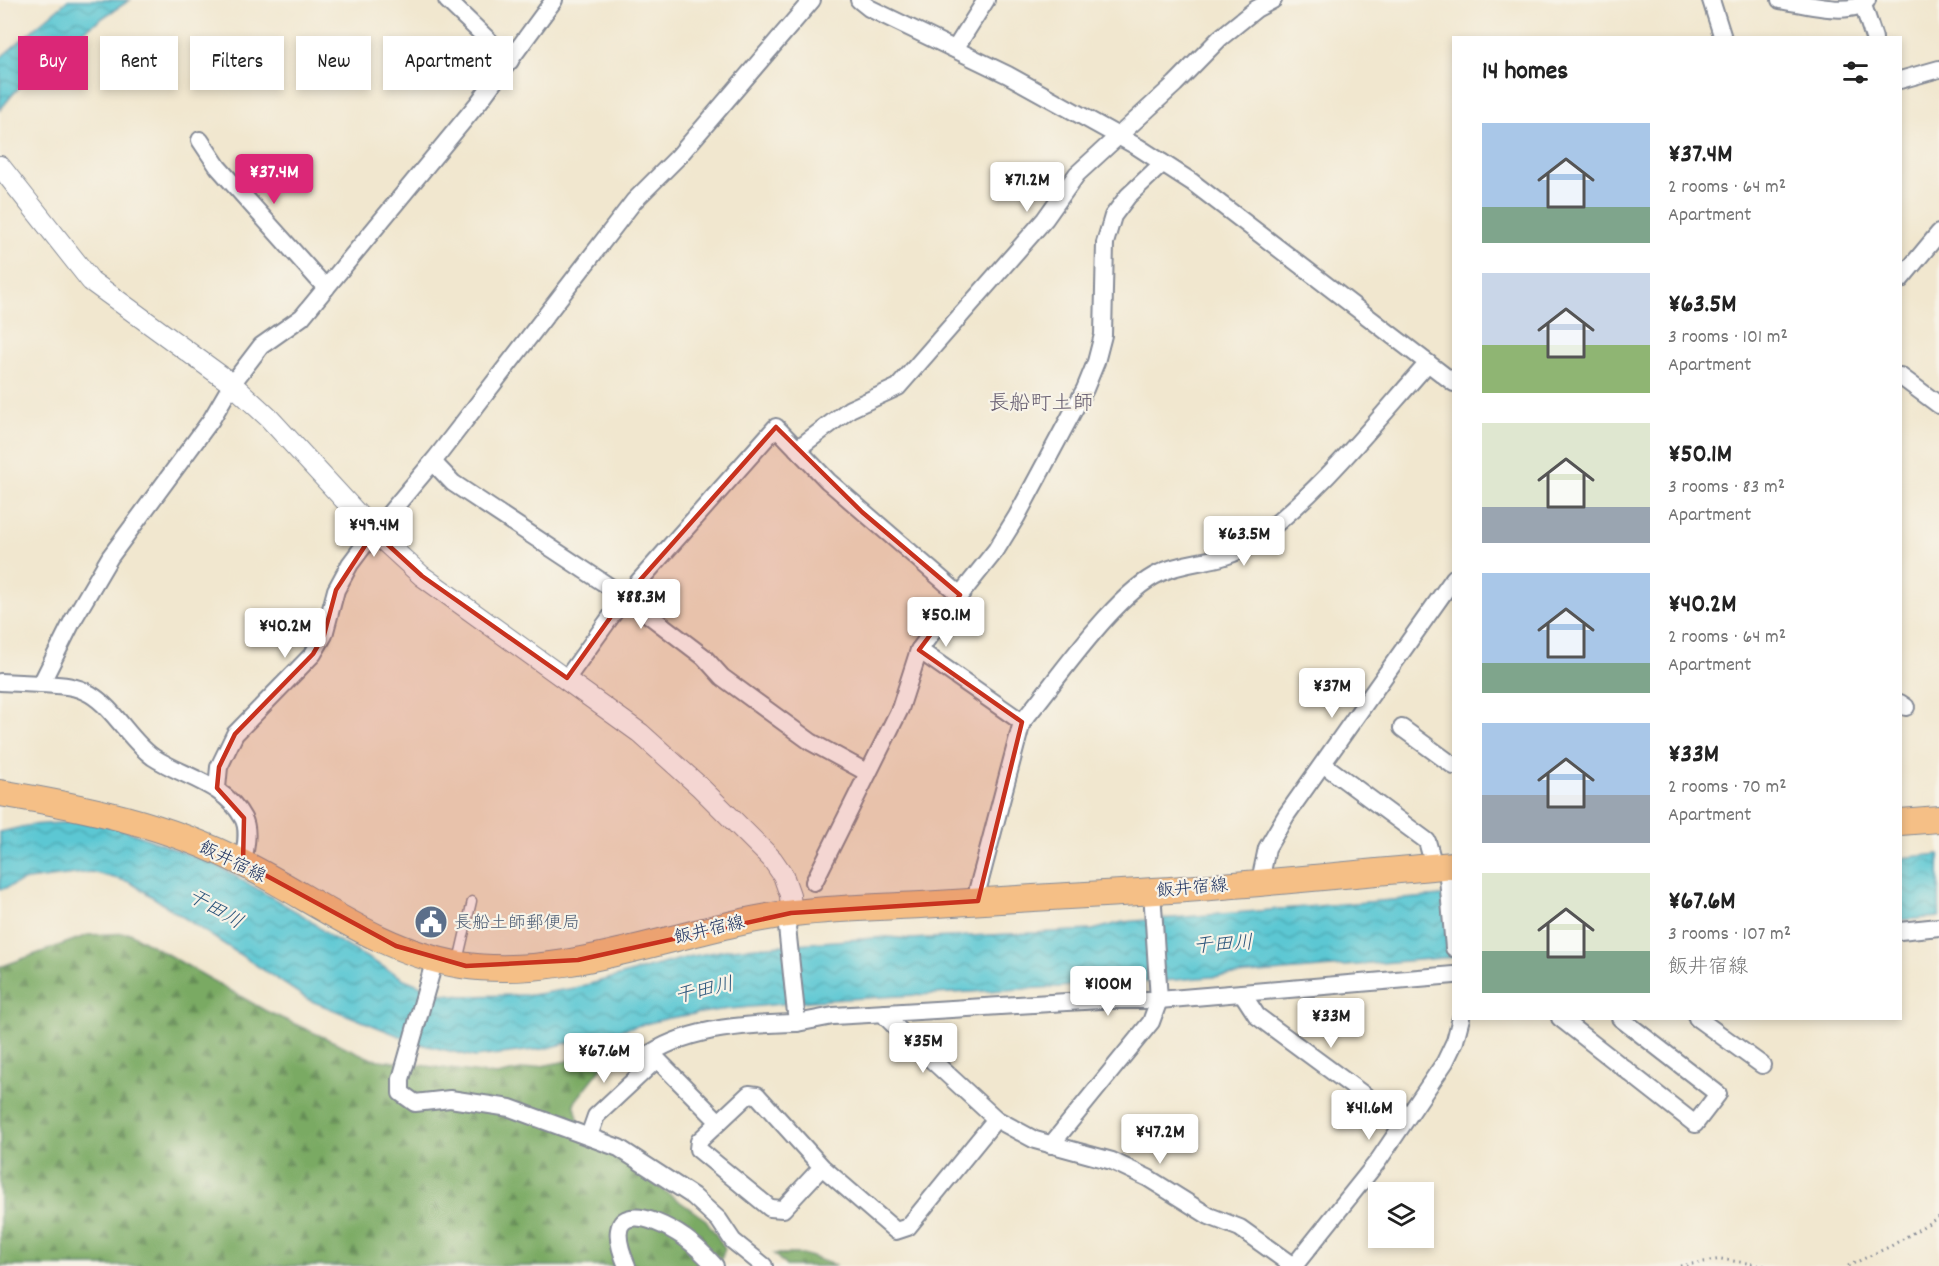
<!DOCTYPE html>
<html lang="en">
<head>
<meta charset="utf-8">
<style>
  :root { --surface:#fff; --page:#f2f2f2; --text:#222; --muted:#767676; --accent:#db2777 }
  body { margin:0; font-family:Dekko,"Klee One",sans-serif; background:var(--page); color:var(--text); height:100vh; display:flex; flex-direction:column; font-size:22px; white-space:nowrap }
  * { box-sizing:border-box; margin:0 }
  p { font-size:20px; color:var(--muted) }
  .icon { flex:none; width:33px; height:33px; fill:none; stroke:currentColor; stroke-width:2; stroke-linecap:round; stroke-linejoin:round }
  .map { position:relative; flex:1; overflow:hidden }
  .panel { position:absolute; left:1452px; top:36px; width:450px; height:984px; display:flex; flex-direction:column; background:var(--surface); border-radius:0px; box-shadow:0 3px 9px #0003 }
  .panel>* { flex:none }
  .top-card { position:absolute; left:18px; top:36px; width:570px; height:54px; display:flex; gap:12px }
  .buttons { position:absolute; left:1368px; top:1182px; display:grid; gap:12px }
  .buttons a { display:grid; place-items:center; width:66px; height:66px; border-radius:0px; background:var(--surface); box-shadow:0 3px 9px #0003; font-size:30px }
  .price { position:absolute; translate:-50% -51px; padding:0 14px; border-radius:6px; background:#fff; color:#222; font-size:20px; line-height:39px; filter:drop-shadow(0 2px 3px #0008) }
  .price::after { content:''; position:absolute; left:50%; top:36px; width:18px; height:14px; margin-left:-9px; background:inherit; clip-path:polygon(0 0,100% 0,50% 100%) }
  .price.selected { background:var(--accent); color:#fff }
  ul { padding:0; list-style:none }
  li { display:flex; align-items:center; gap:18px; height:150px; padding:0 30px }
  li span { display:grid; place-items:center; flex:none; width:168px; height:120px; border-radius:0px; color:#555 }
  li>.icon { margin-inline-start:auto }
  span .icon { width:72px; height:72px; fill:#fffc; stroke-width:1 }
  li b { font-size:26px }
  h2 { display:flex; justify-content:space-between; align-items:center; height:72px; padding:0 30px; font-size:26px }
  .pill { padding:0 21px; border-radius:0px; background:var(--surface); box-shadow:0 3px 9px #0003; font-size:21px; line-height:54px }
  .pill.selected { background:var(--accent); color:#fff }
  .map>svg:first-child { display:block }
</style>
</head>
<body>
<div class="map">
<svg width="1939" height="1266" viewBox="0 0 1939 1266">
  <defs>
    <pattern id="forest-firs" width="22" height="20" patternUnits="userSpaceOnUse" patternTransform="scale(1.5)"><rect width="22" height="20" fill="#7aaa63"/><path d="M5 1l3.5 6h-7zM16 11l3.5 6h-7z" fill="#638b55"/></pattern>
    <pattern id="water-waves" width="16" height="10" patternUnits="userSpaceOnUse" patternTransform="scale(1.5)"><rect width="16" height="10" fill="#5bc7d3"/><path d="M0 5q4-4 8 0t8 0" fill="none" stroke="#4aa2ae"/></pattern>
  </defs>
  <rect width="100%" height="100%" fill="#f7f3e8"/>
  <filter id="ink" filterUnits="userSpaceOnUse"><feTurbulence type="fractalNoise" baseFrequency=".0167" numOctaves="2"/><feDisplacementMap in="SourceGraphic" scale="12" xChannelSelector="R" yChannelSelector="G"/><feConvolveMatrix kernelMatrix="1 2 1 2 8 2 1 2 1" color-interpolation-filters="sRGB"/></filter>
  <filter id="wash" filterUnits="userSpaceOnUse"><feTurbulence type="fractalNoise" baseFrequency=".008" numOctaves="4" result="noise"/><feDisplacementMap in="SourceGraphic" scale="24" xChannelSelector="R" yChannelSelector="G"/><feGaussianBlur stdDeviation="1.35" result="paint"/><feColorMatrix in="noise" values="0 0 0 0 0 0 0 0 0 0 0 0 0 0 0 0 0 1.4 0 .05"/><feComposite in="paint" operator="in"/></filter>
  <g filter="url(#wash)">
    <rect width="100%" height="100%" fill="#f1e7cf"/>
    <g fill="url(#forest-firs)" stroke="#4a6c60" stroke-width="1.5">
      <path d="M130,933L266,1011L372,1059L496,1075L572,1060L603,1066L574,1103L582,1133L706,1220L725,1248L719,1266H0V967L88,935Z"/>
      <path d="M774,1254H803L837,1266H786Z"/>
    </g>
    <g fill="url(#water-waves)" stroke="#3b7b98" stroke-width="1.5">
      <path d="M68,0H130C83,29 33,66 0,110V58Z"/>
      <path d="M76,822L114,826L216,865L304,916L331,937L404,979L438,993L463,996L532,995L575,988L688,957L731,949L887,937L911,939L1093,930L1123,922L1453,895L1454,957L1163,981L811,1001L720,1010L669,1018L543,1049L475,1057L420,1044L309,1000L130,882L91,872L26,880L0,890V832L31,825Z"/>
      <path d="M1939,854V917L1901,920V858Z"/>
    </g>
  </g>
  <g filter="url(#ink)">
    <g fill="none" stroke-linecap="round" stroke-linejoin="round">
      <g stroke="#868b96" stroke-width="11">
        <path id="service" d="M458,961L472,901"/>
      </g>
      <g stroke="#868b96" stroke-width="20">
        <g id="minor">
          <path d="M447,0L510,61"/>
          <path d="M859,0L869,8L1008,75L1138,147L1192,182L1454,383"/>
          <path d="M1711,0L1723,38"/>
          <path d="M1780,0C1801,3 1852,18 1867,0"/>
          <path d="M1863,5L1874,38"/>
          <path d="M955,49L986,0"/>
          <path d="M1900,80L1939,69"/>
          <path d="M200,140L218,167L326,288"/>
          <path d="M1900,280L1939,233"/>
          <path d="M1900,376L1939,405"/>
          <path d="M797,449L850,409L898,387L1045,219L1077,174L1175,84L1220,38L1256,9L1273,0"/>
          <path d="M433,462L453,483L625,597L704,657L722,677L811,742L868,773"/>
          <path d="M960,595L996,550L1017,516L1085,389L1096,362L1103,335L1105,243L1113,216L1128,196L1163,163"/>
          <path d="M567,678L625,597L776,427L828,481L960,595L919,650"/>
          <path d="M0,682L41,684L73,620L110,557L211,420L232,384L261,346L302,317L479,102L554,0"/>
          <path d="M41,684C59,685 75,685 90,694C115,709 129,740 153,757C183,777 224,783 243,818C250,830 245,850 243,863"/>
          <path d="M1900,703L1906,707"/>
          <path d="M1022,722C1056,682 1115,593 1160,573C1189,559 1222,564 1250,544C1318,495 1372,426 1428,363"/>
          <path d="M1402,728L1454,766"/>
          <path d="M1323,764L1427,841L1434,866"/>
          <path d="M217,788L219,767L235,734L313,654L324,635L336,590L350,564L374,532L436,458L634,201L678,157L812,0"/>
          <path d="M1447,866L1454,948"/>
          <path d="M1260,881L1267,848L1287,814L1454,578"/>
          <path d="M814,882L900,709L919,650L1022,722L978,888V901"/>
          <path d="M791,913L787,927L797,1023L833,1016L886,1013L1100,1000H1159L1454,975"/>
          <path d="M1900,931L1939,927"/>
          <path d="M435,959L401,1079V1093L415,1103L450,1099L510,1108L619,1148L693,1196L719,1220L733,1241L764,1266"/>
          <path d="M1242,993L1257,1016L1402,1123"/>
          <path d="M886,1013V1017L897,1028L996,1119L1035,1140L1112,1161L1148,1178L1209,1216L1240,1228L1293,1266"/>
          <path d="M1560,1018L1695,1124L1718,1094L1620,1018"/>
          <path d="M1697,1018L1762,1065"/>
          <path d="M719,1122L651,1053C693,1027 749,1024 797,1023"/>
          <path d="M589,1136L596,1116L657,1059"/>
          <path d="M1051,1145L1151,1022L1159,1000L1152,891"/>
          <path d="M822,1167L783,1209L770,1208L698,1149L699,1141L749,1094L757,1095L822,1167L896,1231L908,1227L996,1119"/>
          <path d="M627,1266C599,1201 647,1212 685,1238C696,1246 706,1256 715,1266"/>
          <path d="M1294,1266L1378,1161L1445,1062L1455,1041L1461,1018"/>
        </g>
      </g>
      <g stroke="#868b96" stroke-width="22">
        <path id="tertiary" d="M0,166L91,281L232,384L269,418L374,532L422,576L640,733L699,786L772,859L783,875L790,895L791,913"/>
      </g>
      <g stroke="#868b96" stroke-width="28">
        <g id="primary">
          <path d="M0,793C84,807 167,824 244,864C315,900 381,952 461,965C568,982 687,926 794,913C836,908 879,907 921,905C994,900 1066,896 1139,892C1244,886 1349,874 1454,865"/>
          <path d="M1900,822L1939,819"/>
        </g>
      </g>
      <g stroke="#868b96" stroke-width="3" stroke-dasharray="1.5 4.5" stroke-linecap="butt">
        <path d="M1680,1266L1721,1259L1765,1266"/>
        <path d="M1848,1266L1891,1246L1939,1217"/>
      </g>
      <use href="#service" stroke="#fff" stroke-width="8"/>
      <use href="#minor" stroke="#fff" stroke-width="16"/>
      <use href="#tertiary" stroke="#fff" stroke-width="20"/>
      <use href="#primary" stroke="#f5bf86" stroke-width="26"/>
    </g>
  </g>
  <path fill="#c8321e" fill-opacity="0.2" stroke="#c8321e" stroke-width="4.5" stroke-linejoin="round" d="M776,427L862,512L960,595L919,650L1022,722L978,901L791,913L578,960L466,966L396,946L243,863L244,818L217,788L219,767L235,734L313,654L324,635L336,590L374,532L422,576L567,678L625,597Z"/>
  <defs>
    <g id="civic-disc" transform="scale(1.725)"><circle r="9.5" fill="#5c6f8a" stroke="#f7f3e8"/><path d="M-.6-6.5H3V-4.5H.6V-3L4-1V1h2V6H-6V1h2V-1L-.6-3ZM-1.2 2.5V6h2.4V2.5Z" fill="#fff"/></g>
  </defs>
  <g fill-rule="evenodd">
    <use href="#civic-disc" x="431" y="922"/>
  </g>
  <g text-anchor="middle" stroke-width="4.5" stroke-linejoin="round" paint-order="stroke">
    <g font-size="18" fill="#1b2f5e" stroke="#f7f3e8">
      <text transform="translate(233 861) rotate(26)" y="6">飯井宿線</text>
      <text transform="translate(1192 887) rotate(-5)" y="6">飯井宿線</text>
      <text transform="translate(709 929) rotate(-13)" y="6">飯井宿線</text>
    </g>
    <g font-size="18" fill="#4e5e75" stroke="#f7f3e8" text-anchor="start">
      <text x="454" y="928">長船土師郵便局</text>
    </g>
    <g font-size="20" font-style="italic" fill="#2b557b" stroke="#f7f3e8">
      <text transform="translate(216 908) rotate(30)" y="7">干田川</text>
      <text transform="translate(1223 943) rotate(-4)" y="7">干田川</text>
      <text transform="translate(704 989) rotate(-13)" y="7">干田川</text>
    </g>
    <g font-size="21" fill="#665d70" stroke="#f7f3e8">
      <text x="1041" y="409">長船町土師</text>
    </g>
  </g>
</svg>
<div class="buttons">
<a><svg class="icon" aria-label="layers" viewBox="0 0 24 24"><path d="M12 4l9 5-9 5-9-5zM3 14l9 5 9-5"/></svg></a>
</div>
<b class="price selected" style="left:274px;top:205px">¥37.4M</b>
<b class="price" style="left:1027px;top:213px">¥71.2M</b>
<b class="price" style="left:374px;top:558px">¥49.4M</b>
<b class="price" style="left:1244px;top:567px">¥63.5M</b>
<b class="price" style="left:641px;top:630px">¥88.3M</b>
<b class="price" style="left:946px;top:648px">¥50.1M</b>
<b class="price" style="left:285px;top:659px">¥40.2M</b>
<b class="price" style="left:1332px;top:719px">¥37M</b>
<b class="price" style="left:1108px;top:1017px">¥100M</b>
<b class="price" style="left:1331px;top:1049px">¥33M</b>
<b class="price" style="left:923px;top:1074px">¥35M</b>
<b class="price" style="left:604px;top:1084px">¥67.6M</b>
<b class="price" style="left:1369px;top:1141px">¥41.6M</b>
<b class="price" style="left:1160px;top:1165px">¥47.2M</b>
<div class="top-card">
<a class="pill selected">Buy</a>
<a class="pill">Rent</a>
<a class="pill">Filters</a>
<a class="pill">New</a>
<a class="pill">Apartment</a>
</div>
<section class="panel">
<h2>14 homes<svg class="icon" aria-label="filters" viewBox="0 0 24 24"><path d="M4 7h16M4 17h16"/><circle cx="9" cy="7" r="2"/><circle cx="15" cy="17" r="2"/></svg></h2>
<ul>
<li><span style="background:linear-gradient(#a9c7e8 70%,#7fa58c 0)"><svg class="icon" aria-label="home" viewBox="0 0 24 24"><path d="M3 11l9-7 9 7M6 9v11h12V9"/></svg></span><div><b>¥37.4M</b><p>2 rooms · 64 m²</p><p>Apartment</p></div></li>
<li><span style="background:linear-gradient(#c9d6e8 60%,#8fb573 0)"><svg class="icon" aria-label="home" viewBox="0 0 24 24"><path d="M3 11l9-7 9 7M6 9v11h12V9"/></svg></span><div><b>¥63.5M</b><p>3 rooms · 101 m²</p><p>Apartment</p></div></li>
<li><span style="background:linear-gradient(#dfe7d0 70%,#9aa5b1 0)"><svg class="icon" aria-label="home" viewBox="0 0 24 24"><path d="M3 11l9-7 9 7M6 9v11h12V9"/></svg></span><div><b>¥50.1M</b><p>3 rooms · 83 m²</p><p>Apartment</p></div></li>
<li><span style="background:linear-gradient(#a9c7e8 75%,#7fa58c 0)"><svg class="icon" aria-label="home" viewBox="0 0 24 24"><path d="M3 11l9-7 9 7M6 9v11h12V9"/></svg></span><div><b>¥40.2M</b><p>2 rooms · 64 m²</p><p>Apartment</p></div></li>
<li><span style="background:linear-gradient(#a9c7e8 60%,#9aa5b1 0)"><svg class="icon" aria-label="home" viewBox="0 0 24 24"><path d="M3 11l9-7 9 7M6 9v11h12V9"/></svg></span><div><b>¥33M</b><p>2 rooms · 70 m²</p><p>Apartment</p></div></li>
<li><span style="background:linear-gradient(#dfe7d0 65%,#7fa58c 0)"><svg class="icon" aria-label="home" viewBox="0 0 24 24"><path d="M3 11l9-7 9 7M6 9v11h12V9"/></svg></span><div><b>¥67.6M</b><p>3 rooms · 107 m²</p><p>飯井宿線</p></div></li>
</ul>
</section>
</div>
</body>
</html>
